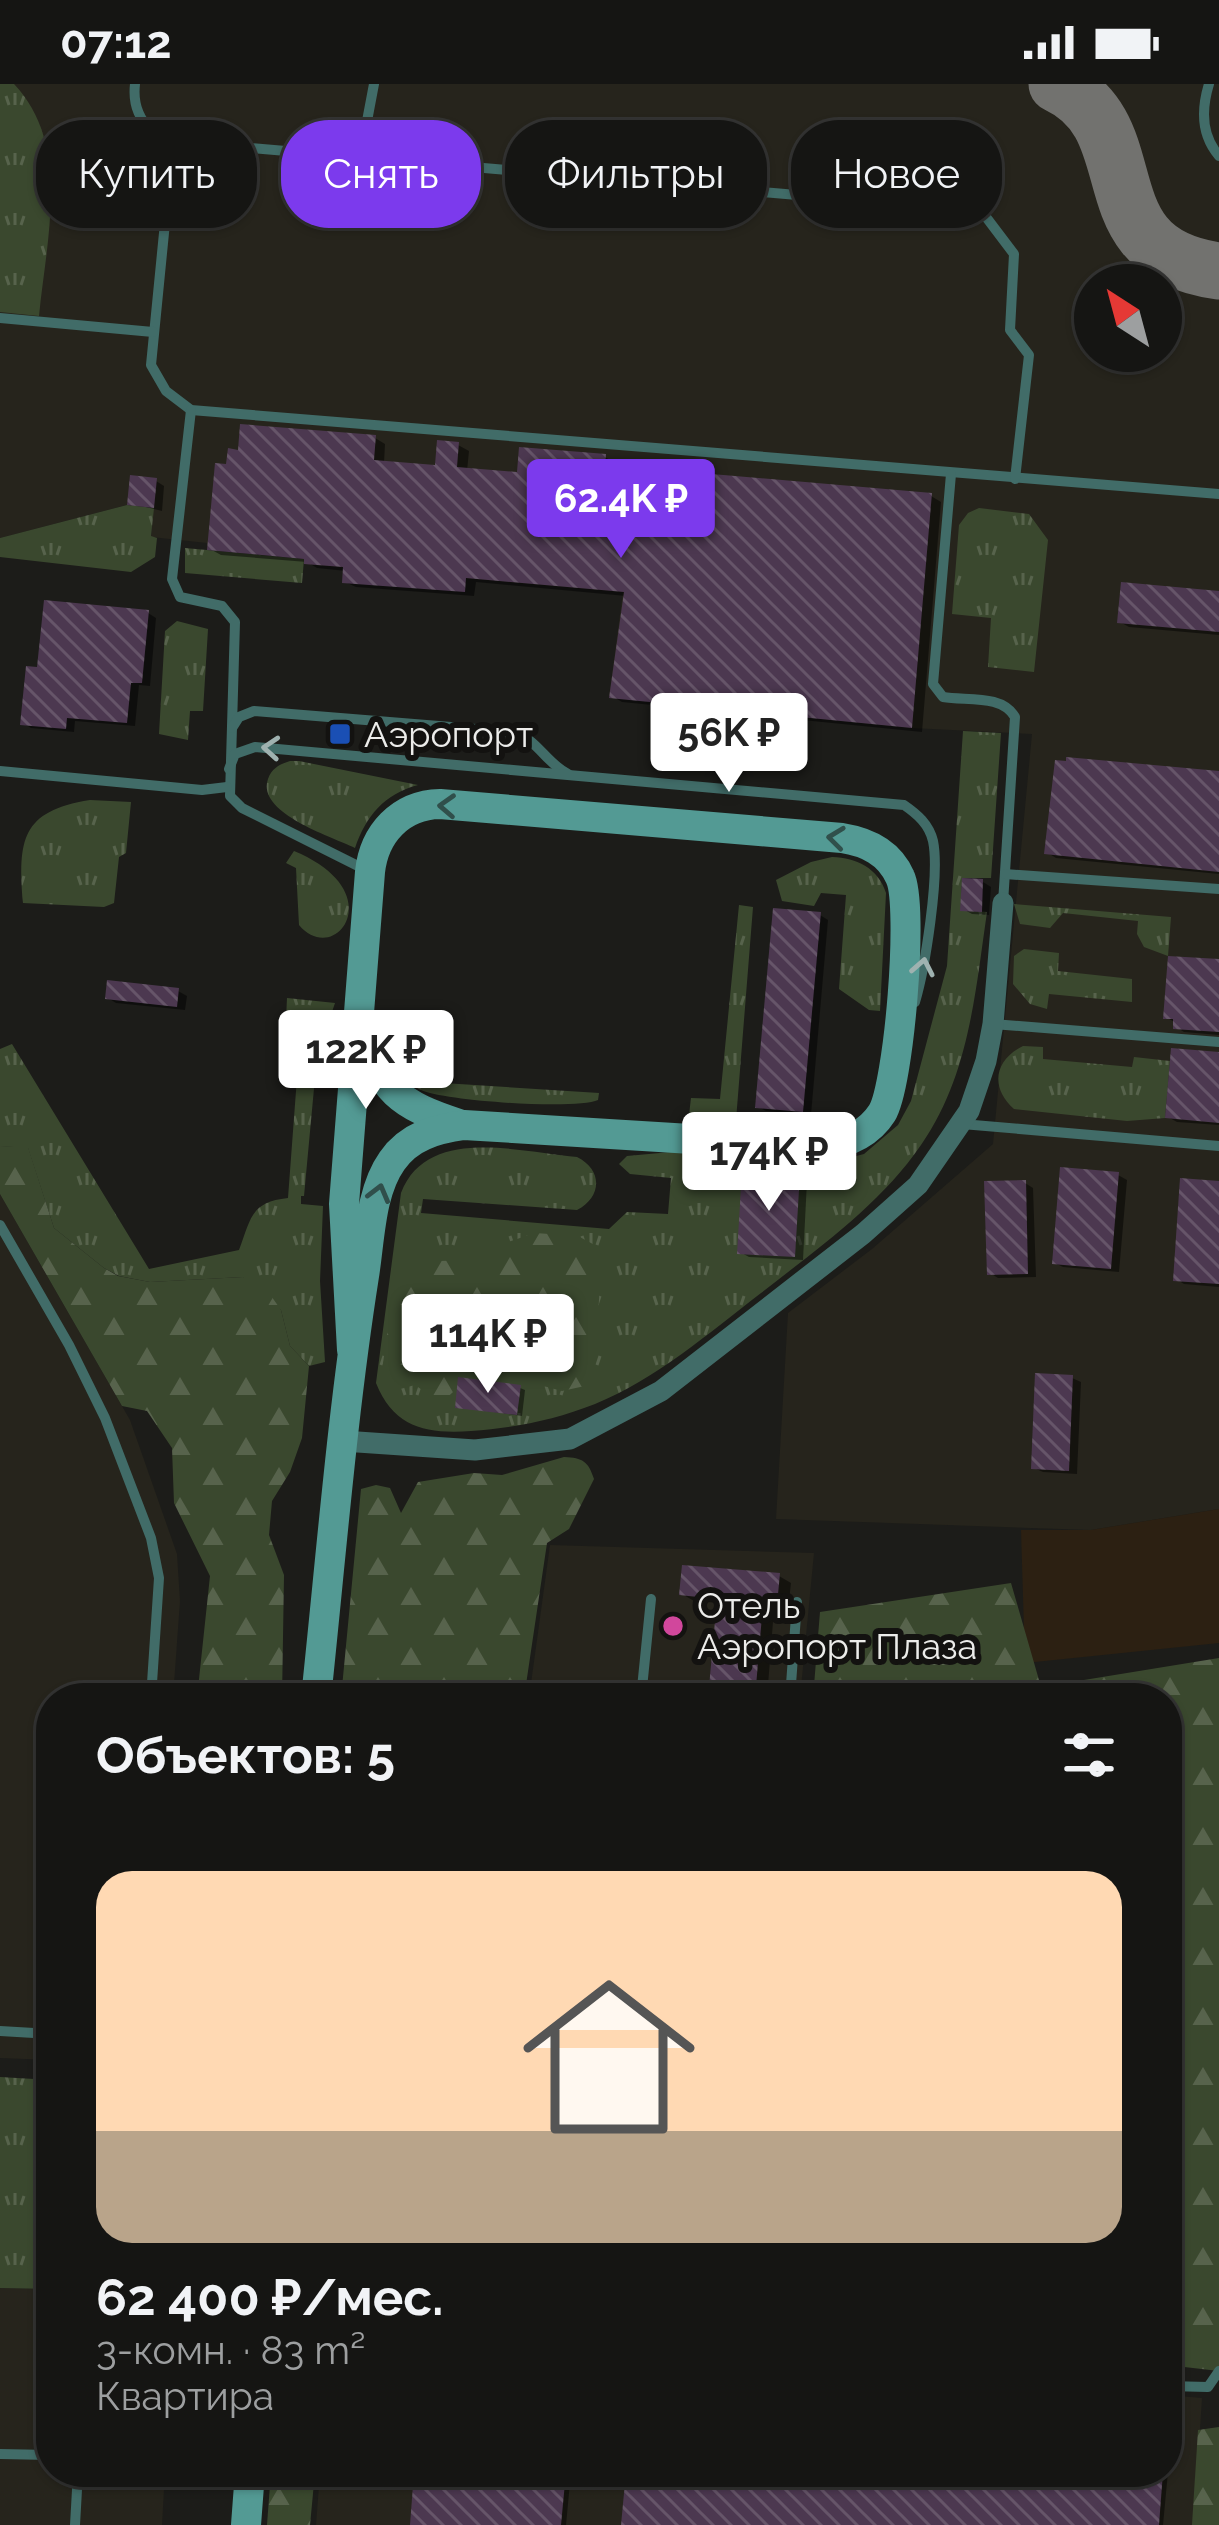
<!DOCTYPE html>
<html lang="ru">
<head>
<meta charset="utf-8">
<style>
  :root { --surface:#151513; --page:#222221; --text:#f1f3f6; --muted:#9d9fa0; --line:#343433; --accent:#7c3aed }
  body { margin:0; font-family:Raleway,sans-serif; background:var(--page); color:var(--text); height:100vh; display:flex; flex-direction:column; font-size:45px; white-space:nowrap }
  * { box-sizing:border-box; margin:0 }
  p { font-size:39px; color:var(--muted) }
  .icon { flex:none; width:66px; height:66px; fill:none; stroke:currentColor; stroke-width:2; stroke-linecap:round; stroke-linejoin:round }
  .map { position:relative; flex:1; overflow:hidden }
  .details { position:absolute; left:36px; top:1599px; width:1146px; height:804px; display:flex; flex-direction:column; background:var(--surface); border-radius:48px; box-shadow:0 3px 9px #0004,0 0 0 3px var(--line) }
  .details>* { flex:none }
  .guide { position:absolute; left:36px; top:36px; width:1149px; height:108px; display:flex; gap:24px }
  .needle { width:78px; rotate:324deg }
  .tools { position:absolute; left:1074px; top:180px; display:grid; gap:24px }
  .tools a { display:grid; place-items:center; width:108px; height:108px; border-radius:50%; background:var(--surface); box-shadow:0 3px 9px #0004,0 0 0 3px var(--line); font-size:60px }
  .price { position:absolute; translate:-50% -102px; padding:0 27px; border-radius:12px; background:#fff; color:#222; font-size:39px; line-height:78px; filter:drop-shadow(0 3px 6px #0008) }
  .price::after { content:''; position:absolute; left:50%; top:72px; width:36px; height:27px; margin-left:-18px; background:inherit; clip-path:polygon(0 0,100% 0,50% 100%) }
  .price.on { background:var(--accent); color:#fff }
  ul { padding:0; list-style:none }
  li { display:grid; align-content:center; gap:24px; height:636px; padding:0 60px }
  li+li { border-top:3px solid var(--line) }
  li span { display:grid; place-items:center; height:372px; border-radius:36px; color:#555 }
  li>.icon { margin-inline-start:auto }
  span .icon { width:216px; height:216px; fill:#fffc; stroke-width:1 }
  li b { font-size:51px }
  h2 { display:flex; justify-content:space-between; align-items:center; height:144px; padding:0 60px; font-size:51px }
  .chip { padding:0 42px; border-radius:48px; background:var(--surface); box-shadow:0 3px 9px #0004,0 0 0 3px var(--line); font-size:42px; line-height:108px }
  .chip.on { background:var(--accent); color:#fff }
  .status { display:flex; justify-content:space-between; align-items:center; height:84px; padding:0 60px; background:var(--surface); direction:ltr }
  .status svg { height:33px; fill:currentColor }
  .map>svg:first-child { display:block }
</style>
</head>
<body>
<div class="status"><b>07:12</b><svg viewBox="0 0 49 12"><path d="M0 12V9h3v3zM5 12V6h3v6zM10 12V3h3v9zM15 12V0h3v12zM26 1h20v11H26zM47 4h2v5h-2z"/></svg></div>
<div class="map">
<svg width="1219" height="2441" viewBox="0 0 1219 2441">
  <defs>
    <pattern id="grass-tufts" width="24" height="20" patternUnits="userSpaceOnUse" patternTransform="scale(3)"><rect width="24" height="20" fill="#3a482e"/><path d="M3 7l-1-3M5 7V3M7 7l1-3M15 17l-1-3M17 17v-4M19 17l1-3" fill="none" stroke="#57634c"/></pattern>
    <pattern id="forest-firs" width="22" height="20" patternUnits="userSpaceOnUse" patternTransform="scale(3)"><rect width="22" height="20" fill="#3a482e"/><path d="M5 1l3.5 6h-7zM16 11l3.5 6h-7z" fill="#57634c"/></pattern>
    <pattern id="building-back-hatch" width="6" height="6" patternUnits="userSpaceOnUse" patternTransform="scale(3)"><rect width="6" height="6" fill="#4c3850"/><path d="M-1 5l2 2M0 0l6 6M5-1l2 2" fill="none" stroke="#665569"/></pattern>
  </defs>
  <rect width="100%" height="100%" fill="#1c1c19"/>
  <g fill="#26241c" fill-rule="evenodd">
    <path d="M0,0H1219V1425L1091,1446L776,1435L788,1229L872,1165L993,1060L1032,650L912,644L609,613L623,508L304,480L303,475L207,466V459L151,453L153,424L127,421L0,454ZM1095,201H1161V267H1095Z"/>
    <path d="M0,1110L130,1336L177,1470L180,1517L173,1614H51V1976L0,1974Z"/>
    <path d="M550,1461L814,1469L800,1614H529Z"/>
    <path d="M0,2204L51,2205V2388H165L162,2441H0Z"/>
    <path d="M1167,2311L1202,2314L1194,2441H316L320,2388H1167Z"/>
  </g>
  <path fill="#2c2012" d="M1219,1425V1559L1025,1579L1021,1446H1091Z"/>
  <g fill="url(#grass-tufts)">
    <path d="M0,0H14C72,61 46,157 39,232L0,228Z"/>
    <path d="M127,421L154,424L151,452L157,454L155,473L131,488L0,473V454Z"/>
    <path d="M979,424L1029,430L1048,456L1034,588L988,583L991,534L952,530L959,441L968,429Z"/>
    <path d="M185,464L304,475L302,499L185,489Z"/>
    <path d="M177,537L208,545L203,627H190L188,656L159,650L165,547Z"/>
    <path d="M963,647L1001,649L991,794H962L961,826L987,828C975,910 969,992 921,1061C880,1121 817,1165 761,1209C709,1249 656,1295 595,1320C554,1336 515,1344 471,1347C427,1350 394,1344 376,1299L401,1109C427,1041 520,1068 577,1073C603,1086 602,1113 577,1126L423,1115L421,1129L609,1145L627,1128L668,1130L671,1094L630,1090L619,1080L627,1072L671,1068L823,1081L864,1070L898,1041L911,1017L947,882Z"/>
    <path d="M290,677H299L418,701C384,710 366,732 355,764C330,752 256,729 268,695C272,684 280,680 290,677Z"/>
    <path d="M90,716L131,718L126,769L119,773L114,819L104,823L23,819C18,756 21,727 90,716Z"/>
    <path d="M294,767C393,808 335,884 299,841L296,784L286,779Z"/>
    <path d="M832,773C857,774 878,784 886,809L880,927L869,926L839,905L846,811L821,809L814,822L782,817L776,796L811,778Z"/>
    <path d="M1014,820L1171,833L1168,872L1144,863L1137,850L1138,837L1063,829L1050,844L1020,840Z"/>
    <path d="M739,821L753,823L736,1036L689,1031L691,1014L720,1015Z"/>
    <path d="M1024,865L1059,869L1058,887L1132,895V918L1049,910L1047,925L1030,920L1013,900L1014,872Z"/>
    <path d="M287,914L335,919L317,972L304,1112H301V1120L323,1122L320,1197L325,1278L309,1282L290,1262L281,1226L243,1193L150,1198L119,1192L104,1184L54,1144L28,1064L0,1062V965L12,960L149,1185L239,1166C251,1135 250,1118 288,1114L299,967L285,958Z"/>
    <path d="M1023,962L1043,963V975L1132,983L1134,973L1170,977L1165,1034L1127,1037L1014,1025C990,1004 994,976 1023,962Z"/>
    <path d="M397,979L443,999L599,1009L598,1016C576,1026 444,1017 421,1006C408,1000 401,992 397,979Z"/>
    <path d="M0,1993L51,1996V2205L0,2204Z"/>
  </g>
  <g fill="url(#forest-firs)">
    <path d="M0,1062L28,1063L54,1144L104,1184L118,1192L150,1198L243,1193L262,1199L281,1226L290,1262L309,1282L302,1354L290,1388L272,1417L269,1451L284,1491L282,1614H197L210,1492L174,1419L172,1364L147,1327L122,1322L0,1110Z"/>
    <path d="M535,1149L578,1152L602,1165L594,1300L562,1307L510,1293L464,1298L441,1319L415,1301L393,1307L382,1286L397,1182L417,1173L439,1177L475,1176L496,1162Z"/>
    <path d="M564,1373C583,1374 588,1377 594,1395L569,1445L547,1459L524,1614H341L361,1405L376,1401L390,1404L401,1429L418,1398L474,1389L502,1391Z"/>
    <path d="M1011,1499L1041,1603L1219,1574V2287L1167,2281V1614H813L820,1528Z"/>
    <path d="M1219,2343V2441H1192L1198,2346Z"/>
    <path d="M271,2388H315L310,2441H267Z"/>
  </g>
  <g fill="#0007">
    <path d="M375,354L385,360L384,379L438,384L458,361L469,367L467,387L520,392L605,373L615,379L613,400L931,412L941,418L922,648L622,618L612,612L626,512L476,498L474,512L356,503L345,498L346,487L317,484L307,478L221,471L210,465Z"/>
    <path d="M156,397L164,402L162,427L130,419Z"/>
    <path d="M1219,510V551L1129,543L1120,538Z"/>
    <path d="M148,529L156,534L150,602L139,601L135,642L75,637L74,648L31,644L23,639L40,586Z"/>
    <path d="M1068,680L1219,690V790L1056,774L1048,769Z"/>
    <path d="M983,798L991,803L989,831L972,830L963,825Z"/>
    <path d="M820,831L828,836L811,1031L766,1027L758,1023Z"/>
    <path d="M1219,878V951L1184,948L1176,943V939L1166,933Z"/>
    <path d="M178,907L187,912L185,926L116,919L108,914Z"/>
    <path d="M1219,971V1041L1177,1038L1168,1033Z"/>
    <path d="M1118,1091L1127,1096L1119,1188L1063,1183L1055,1179Z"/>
    <path d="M799,1092L807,1097L803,1176L749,1173L740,1168Z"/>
    <path d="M1025,1099L1033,1104L1036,1193L998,1194L990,1189Z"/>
    <path d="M1219,1100V1203L1184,1200L1176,1195Z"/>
    <path d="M1072,1294L1081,1298L1077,1390L1043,1388L1034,1384Z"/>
    <path d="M520,1304L525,1306L522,1332L458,1323Z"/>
    <path d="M779,1492L791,1499L788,1526L774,1525L767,1614H711L719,1519L694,1517L682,1510Z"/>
    <path d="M417,2388H571L566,2441H413Z"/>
    <path d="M629,2388H1168L1163,2441H624Z"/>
  </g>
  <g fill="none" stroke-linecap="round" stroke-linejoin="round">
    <path stroke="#72726f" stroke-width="57" d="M1057,0C1153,45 1081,168 1219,187"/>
  </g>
  <g fill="url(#building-back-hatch)">
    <path d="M240,340L376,351L374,376L435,381L437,356L459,358L457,383L517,388L519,363L606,370L604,396L639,399L642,384L932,409L912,644L609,614L624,508L466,494L465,508L342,499L343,483L304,480V475L207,466L215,379L226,380L228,364L238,366Z"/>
    <path d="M130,391L157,394L154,424L127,421Z"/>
    <path d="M1121,498L1219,507V548L1117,539Z"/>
    <path d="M44,516L149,526L142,599H131L127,639L67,634L66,645L20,641L26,582L37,583Z"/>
    <path d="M1066,673L1219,687V788L1044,770L1055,676L1066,677Z"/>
    <path d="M962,794L983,795L982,828L960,827Z"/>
    <path d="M773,824L821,828L803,1028L755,1024Z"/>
    <path d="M1168,872L1219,875V948L1173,945V935H1163Z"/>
    <path d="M107,896L179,904L177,923L105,915Z"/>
    <path d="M1171,964L1219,968V1039L1165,1034Z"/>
    <path d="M1060,1083L1119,1088L1111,1185L1052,1180Z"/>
    <path d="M742,1086L800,1089L795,1173L737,1170Z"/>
    <path d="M1180,1094L1219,1097V1200L1173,1197Z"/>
    <path d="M1026,1096L1028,1190L987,1191L984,1097Z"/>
    <path d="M1035,1289L1073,1291L1069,1387L1031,1385Z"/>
    <path d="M458,1293L521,1301L517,1331L455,1324Z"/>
    <path d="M682,1481L780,1489L777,1521L763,1520L755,1614H708L717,1515L679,1511Z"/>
    <path d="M414,2388H566L561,2441H410Z"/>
    <path d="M626,2388H1163L1159,2441H621Z"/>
  </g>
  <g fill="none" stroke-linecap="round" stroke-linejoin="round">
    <g stroke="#416c68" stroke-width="10">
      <path d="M135,0C130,43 165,49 170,88L151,281L166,307L191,326L1219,410"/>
      <path d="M1209,0C1201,26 1201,51 1219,72"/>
      <path d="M164,67L250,64L973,126L986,133L1014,170L1010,246L1029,271L1015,395"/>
      <path d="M360,74L374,0"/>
      <path d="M0,234L153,248"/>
      <path d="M191,326L172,495L180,513L222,522L235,538L230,712L242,724L368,787"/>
      <path d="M951,390L933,600L943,613C967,617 1002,610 1015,633L1003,819"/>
      <path d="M232,644L239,633L254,627L514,648C538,656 546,679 568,690"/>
      <path d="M229,685L235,670L255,663L904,721C917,730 929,740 933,757C940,791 925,884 915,918"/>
      <path d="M0,687L202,706L227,703"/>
      <path d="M1005,790L1219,805"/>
      <path d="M993,940L1219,958"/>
      <path d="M962,1040L1219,1062"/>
      <path d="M0,1141L69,1261L105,1334L151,1454L159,1494L151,1614"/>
      <path d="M641,1614L651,1515"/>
      <path d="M790,1614L797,1518"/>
      <path d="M0,1947L51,1950"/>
      <path d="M1167,2302L1208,2303L1219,2287"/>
      <path d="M0,2370L51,2371"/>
      <path d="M75,2441L78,2388"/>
    </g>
    <path stroke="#416c68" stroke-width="21" d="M343,1357L475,1366L570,1355L661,1307L863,1150L918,1101L969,1027L986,977L993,940L1003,819"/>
    <g stroke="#539a94" stroke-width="30">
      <path d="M364,946C381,1007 400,1021 459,1040"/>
      <path d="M316,1614C331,1473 342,1332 364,1192C370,1155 370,1108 392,1077C409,1052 436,1045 464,1041L820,1063C844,1060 868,1051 882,1029C899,1002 914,822 900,793C889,768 867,758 842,754L440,720C400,721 374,750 370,788L344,1120L352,1266"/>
      <path d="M246,2441L250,2388"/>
    </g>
  </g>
  <defs><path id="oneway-chevron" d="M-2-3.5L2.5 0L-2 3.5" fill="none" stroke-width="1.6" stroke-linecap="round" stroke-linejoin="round" transform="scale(3)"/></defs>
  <g stroke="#9fb2b0">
    <use href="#oneway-chevron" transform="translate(271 664) rotate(-176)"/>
    <use href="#oneway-chevron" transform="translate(923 883) rotate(-79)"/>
  </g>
  <g stroke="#304f4b">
    <use href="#oneway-chevron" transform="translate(447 722) rotate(-177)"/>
    <use href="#oneway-chevron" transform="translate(836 754) rotate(-173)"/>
    <use href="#oneway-chevron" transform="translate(379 1109) rotate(-75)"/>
  </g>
  <rect fill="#1a4fb4" stroke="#131210" stroke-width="4.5" x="328" y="638" width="24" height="24" rx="6"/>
  <circle fill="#d1479c" stroke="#131210" stroke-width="4.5" cx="673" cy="1542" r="12"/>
  <g text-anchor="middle" stroke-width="12" stroke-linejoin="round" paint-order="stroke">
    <g font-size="36" fill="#ececea" stroke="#131210" text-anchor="start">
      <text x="364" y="663">Аэропорт</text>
      <text x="697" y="1534">Отель<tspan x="697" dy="41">Аэропорт Плаза</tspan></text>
    </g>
  </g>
</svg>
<div class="tools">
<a><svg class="needle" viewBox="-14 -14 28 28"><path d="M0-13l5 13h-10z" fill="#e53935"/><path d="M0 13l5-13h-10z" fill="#9d9fa0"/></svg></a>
</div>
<b class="price on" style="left:621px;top:477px">62.4K ₽</b>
<b class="price" style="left:729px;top:711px">56K ₽</b>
<b class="price" style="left:366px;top:1028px">122K ₽</b>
<b class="price" style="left:769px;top:1130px">174K ₽</b>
<b class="price" style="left:488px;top:1312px">114K ₽</b>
<div class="guide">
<a class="chip">Купить</a>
<a class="chip on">Снять</a>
<a class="chip">Фильтры</a>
<a class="chip">Новое</a>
</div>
<section class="details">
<h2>Объектов: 5<svg class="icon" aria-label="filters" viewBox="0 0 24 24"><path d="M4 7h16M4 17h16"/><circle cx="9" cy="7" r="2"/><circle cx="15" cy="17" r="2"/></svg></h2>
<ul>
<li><span style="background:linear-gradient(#ffd9b3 70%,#b9a48a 0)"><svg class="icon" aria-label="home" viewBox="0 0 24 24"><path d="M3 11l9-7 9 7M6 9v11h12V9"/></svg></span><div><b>62 400 ₽/мес.</b><p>3-комн. · 83 m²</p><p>Квартира</p></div></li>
</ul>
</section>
</div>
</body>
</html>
